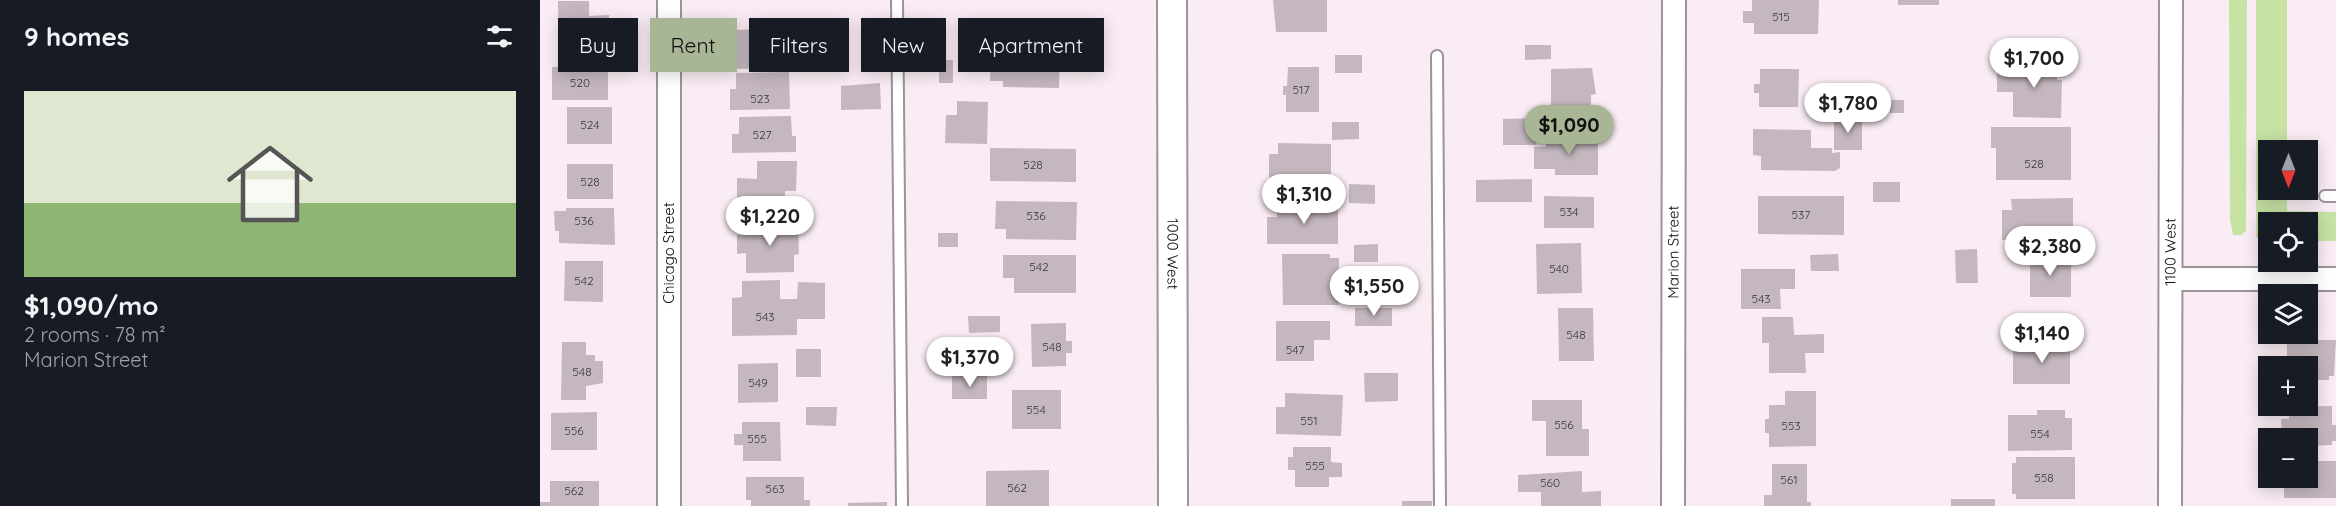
<!DOCTYPE html>
<html lang="en">
<head>
<meta charset="utf-8">
<style>
  :root { --surface:#171b24; --page:#20242c; --text:#f1f3f6; --muted:#9ea1a6; --line:#363941; --accent:#a8b695 }
  body { margin:0; font-family:Quicksand,sans-serif; background:var(--page); color:var(--text); height:100vh; display:flex; flex-direction:column; font-size:22px; white-space:nowrap }
  * { box-sizing:border-box; margin:0 }
  p { font-size:20px; color:var(--muted) }
  .icon { flex:none; width:33px; height:33px; fill:none; stroke:currentColor; stroke-width:2; stroke-linecap:round; stroke-linejoin:round }
  .map { position:relative; flex:1; overflow:hidden }
  .drawer { display:flex; flex-direction:column; background:var(--surface); width:540px }
  .drawer>* { flex:none }
  .hud { position:absolute; left:18px; top:18px; width:570px; height:54px; display:flex; gap:12px }
  .needle { width:39px; rotate:180deg }
  .buttons { position:absolute; left:1718px; top:140px; display:grid; gap:12px }
  .buttons a { display:grid; place-items:center; width:60px; height:60px; border-radius:0px; background:var(--surface); box-shadow:0 3px 15px #0003; font-size:30px }
  .price { position:absolute; translate:-50% -51px; padding:0 14px; border-radius:21px; background:#fff; color:#222; font-size:20px; line-height:39px; filter:drop-shadow(0 2px 3px #0008) }
  .price::after { content:''; position:absolute; left:50%; top:36px; width:18px; height:14px; margin-left:-9px; background:inherit; clip-path:polygon(0 0,100% 0,50% 100%) }
  .price.selected { background:var(--accent); color:#111 }
  ul { padding:0; list-style:none }
  li { display:grid; align-content:center; gap:12px; height:318px; padding:0 24px }
  li+li { border-top:2px solid var(--line) }
  li span { display:grid; place-items:center; height:186px; border-radius:0px; color:#555 }
  li>.icon { margin-inline-start:auto }
  span .icon { width:108px; height:108px; fill:#fffc; stroke-width:1 }
  li b { font-size:26px }
  h2 { display:flex; justify-content:space-between; align-items:center; height:72px; padding:0 24px; font-size:26px }
  .chip { padding:0 21px; border-radius:0px; background:var(--surface); box-shadow:0 3px 15px #0003; font-size:21px; line-height:54px }
  .chip.selected { background:var(--accent); color:#111 }
  main { display:flex; flex:1; min-height:0 }
  .map>svg:first-child { display:block }
</style>
</head>
<body>
<main>
<section class="drawer">
<h2>9 homes<svg class="icon" aria-label="filters" viewBox="0 0 24 24"><path d="M4 7h16M4 17h16"/><circle cx="9" cy="7" r="2"/><circle cx="15" cy="17" r="2"/></svg></h2>
<ul>
<li><span style="background:linear-gradient(#dfe7d0 60%,#8fb573 0)"><svg class="icon" aria-label="home" viewBox="0 0 24 24"><path d="M3 11l9-7 9 7M6 9v11h12V9"/></svg></span><div><b>$1,090/mo</b><p>2 rooms · 78 m²</p><p>Marion Street</p></div></li>
</ul>
</section>
<div class="map">
<svg width="1796" height="506" viewBox="0 0 1796 506">
  <rect width="100%" height="100%" fill="#faecf4"/>
  <g fill="#c7e3a4">
    <path d="M1689,0H1707L1706,231L1701,235H1693L1690,219Z"/>
    <path d="M1716,0H1747V150H1728V189H1747V211L1796,212V241H1767V222H1728V241L1716,237Z"/>
  </g>
  <g fill="#c5b7bf">
    <path d="M733,0H787V32H736Z"/>
    <path d="M1212,0H1279L1278,34H1214V23H1203V11H1212Z"/>
    <rect x="1358" y="0" width="41" height="5"/>
    <path d="M18,1H49V16L69,15V40H61L62,50L19,51Z"/>
    <path d="M244,29V47H251V68L190,69L189,30Z"/>
    <path d="M451,45L520,46L519,88L463,87V81H450Z"/>
    <path d="M985,45H1011V59L985,60Z"/>
    <rect x="795" y="55" width="27" height="18"/>
    <rect x="399" y="60" width="14" height="23"/>
    <path d="M1482,60H1517V80H1522L1521,118L1473,117V92H1457V72L1482,73Z"/>
    <rect x="12" y="67" width="56" height="33"/>
    <path d="M748,67H779V112H746V95H743V86H747Z"/>
    <path d="M1052,68L1056,94L1051,95V106H1011V69Z"/>
    <path d="M1220,69H1259L1258,107H1219V93H1214V84H1220Z"/>
    <path d="M249,72L250,109L190,110V89H196V73Z"/>
    <path d="M340,83L341,109L301,110V86Z"/>
    <rect x="1350" y="100" width="14" height="13"/>
    <path d="M417,101L448,102L447,144L405,143L406,115H417Z"/>
    <rect x="27" y="107" width="45" height="37"/>
    <path d="M251,116L252,136H256V152L192,153V134H199V117Z"/>
    <path d="M998,118L996,145H963V119Z"/>
    <rect x="1294" y="118" width="28" height="32"/>
    <path d="M792,122H819V139L792,140Z"/>
    <path d="M1451,127H1531V180H1456V148H1451Z"/>
    <path d="M1213,129L1271,130V148H1292V153L1300,152V168L1295,171L1221,170V156L1213,155Z"/>
    <path d="M1006,137H1058V175H1015V169H994V147H1006Z"/>
    <path d="M738,143L791,144V181H729V154H738Z"/>
    <path d="M450,148L536,149V182L450,181Z"/>
    <path d="M217,161H257L256,191H245V211L197,210V178L217,179Z"/>
    <rect x="27" y="164" width="46" height="35"/>
    <path d="M992,179V202H936V180Z"/>
    <rect x="1333" y="182" width="27" height="20"/>
    <path d="M809,184L835,185V204L809,203Z"/>
    <path d="M1004,196L1054,197V228H1004Z"/>
    <path d="M1218,196H1304V235L1218,234Z"/>
    <path d="M1533,198V239L1462,240V210H1472L1471,199Z"/>
    <path d="M456,201L537,202L536,240L466,239V229H455Z"/>
    <path d="M737,205H798V244H727V217H737Z"/>
    <path d="M26,208H74L75,245L19,243V231H15L14,211H26Z"/>
    <path d="M207,223H258L259,254L254,255V272L206,273V253L197,254V235H207Z"/>
    <rect x="398" y="233" width="20" height="14"/>
    <path d="M1041,243L1042,293L997,294L996,244Z"/>
    <path d="M838,244V262H814V245Z"/>
    <path d="M1437,249L1438,283H1416L1415,250Z"/>
    <path d="M742,254H790V258H799V305H743Z"/>
    <path d="M1298,254L1299,271H1271L1270,255Z"/>
    <path d="M463,255H536V293H474V278H463Z"/>
    <rect x="1490" y="257" width="41" height="40"/>
    <path d="M25,261H63V302L24,301Z"/>
    <path d="M1201,269H1255V289H1240L1241,309H1201Z"/>
    <path d="M240,280V299H257L258,282L285,283V319H257V335L192,336V298L202,297V281Z"/>
    <rect x="815" y="308" width="37" height="18"/>
    <path d="M1018,308H1053L1054,361H1019Z"/>
    <path d="M428,316H460V332L429,333Z"/>
    <path d="M1222,317H1253L1254,335L1284,334V353H1265L1266,373H1229V343H1222Z"/>
    <path d="M736,321H790V340H774V361H736Z"/>
    <path d="M526,323V341H532V353H526V366L492,367L491,324Z"/>
    <path d="M1747,340H1796L1794,376H1789V380H1767V366L1747,365Z"/>
    <path d="M22,342H46V355H55V361H63V383L46,386V400H21Z"/>
    <rect x="1473" y="343" width="57" height="41"/>
    <rect x="256" y="349" width="25" height="28"/>
    <path d="M238,363V402L198,403V364Z"/>
    <path d="M824,373H858V401L825,402Z"/>
    <rect x="412" y="376" width="35" height="23"/>
    <rect x="472" y="390" width="49" height="39"/>
    <path d="M1245,391H1276V446L1229,447V433H1225V419H1229V405H1245Z"/>
    <path d="M745,393L803,395L801,436L736,434V407H745Z"/>
    <path d="M992,400H1042V429H1049V456H1006V421H992Z"/>
    <path d="M1792,406V425H1796V441H1792V445L1767,446V438H1742L1741,419H1749L1748,407Z"/>
    <path d="M266,407H297L296,426L266,425Z"/>
    <path d="M1497,410H1525V418H1532V450L1468,451V415H1497Z"/>
    <path d="M57,412V450H11V413Z"/>
    <path d="M202,422H240L241,461H203V445H194V434H202Z"/>
    <path d="M753,447H791V462L802,463V477H789V487H755V470H748V457H753Z"/>
    <path d="M1476,457H1535V499H1476V494H1472V463H1476Z"/>
    <path d="M1767,461H1796V498H1744V477H1767Z"/>
    <path d="M1232,464H1267V502H1271V506H1224V495H1232Z"/>
    <path d="M509,470V506H446V471Z"/>
    <path d="M1042,471V492L1061,491V506H1001V492H978V475Z"/>
    <path d="M206,477H264V500H270V506H211V500H206Z"/>
    <path d="M10,481H59V506H0V502H10Z"/>
    <rect x="1411" y="499" width="44" height="7"/>
    <rect x="862" y="501" width="30" height="5"/>
    <path d="M347,502V506H308V503Z"/>
  </g>
  <g fill="none" stroke-linecap="round" stroke-linejoin="round">
    <g stroke="#9e9199" stroke-width="14">
      <g id="service">
        <path d="M357,0L362,506"/>
        <path d="M897,56L900,506"/>
        <path d="M1785,196H1796"/>
      </g>
    </g>
    <g stroke="#9e9199" stroke-width="26">
      <g id="minor">
        <path d="M129,0V506"/>
        <path d="M1631,279H1796"/>
        <path id="s1" d="M1133,506L1134,0"/>
        <path id="s2" d="M1630,506L1631,0"/>
      </g>
    </g>
    <g stroke="#9e9199" stroke-width="32">
      <g id="tertiary">
        <path id="s3" d="M632,0L633,506"/>
      </g>
    </g>
    <use href="#service" stroke="#fff" stroke-width="10"/>
    <use href="#minor" stroke="#fff" stroke-width="22"/>
    <use href="#tertiary" stroke="#fff" stroke-width="28"/>
  </g>
  <g text-anchor="middle" stroke-width="5" stroke-linejoin="round" paint-order="stroke">
    <g font-size="12" fill="#3c353a">
      <text x="1241" y="21">515</text>
      <text x="40" y="87">520</text>
      <text x="761" y="94">517</text>
      <text x="220" y="103">523</text>
      <text x="50" y="129">524</text>
      <text x="222" y="139">527</text>
      <text x="1494" y="168">528</text>
      <text x="493" y="169">528</text>
      <text x="50" y="186">528</text>
      <text x="1029" y="216">534</text>
      <text x="1261" y="219">537</text>
      <text x="496" y="220">536</text>
      <text x="44" y="225">536</text>
      <text x="499" y="271">542</text>
      <text x="1019" y="273">540</text>
      <text x="44" y="285">542</text>
      <text x="1221" y="303">543</text>
      <text x="225" y="321">543</text>
      <text x="1036" y="339">548</text>
      <text x="512" y="351">548</text>
      <text x="755" y="354">547</text>
      <text x="42" y="376">548</text>
      <text x="218" y="387">549</text>
      <text x="496" y="414">554</text>
      <text x="769" y="425">551</text>
      <text x="1024" y="429">556</text>
      <text x="1251" y="430">553</text>
      <text x="34" y="435">556</text>
      <text x="1500" y="438">554</text>
      <text x="217" y="443">555</text>
      <text x="775" y="470">555</text>
      <text x="1504" y="482">558</text>
      <text x="1249" y="484">561</text>
      <text x="1010" y="487">560</text>
      <text x="477" y="492">562</text>
      <text x="235" y="493">563</text>
      <text x="34" y="495">562</text>
    </g>
    <g font-size="15" fill="#0f0a0d" stroke="#fefefe">
      <text transform="translate(129 253) rotate(-90)" y="5">Chicago Street</text>
      <text dy="5" stroke="none"><textPath href="#s3" startOffset="254">1000 West</textPath></text>
      <text dy="5" stroke="none"><textPath href="#s1" startOffset="254">Marion Street</textPath></text>
      <text dy="5" stroke="none"><textPath href="#s2" startOffset="254">1100 West</textPath></text>
    </g>
  </g>
</svg>
<div class="buttons">
<a><svg class="needle" viewBox="-14 -14 28 28"><path d="M0-13l5 13h-10z" fill="#e53935"/><path d="M0 13l5-13h-10z" fill="#9ea1a6"/></svg></a>
<a><svg class="icon" aria-label="locate" viewBox="0 0 24 24"><circle cx="12" cy="12" r="6"/><path d="M12 2v4M12 18v4M2 12h4M18 12h4"/></svg></a>
<a><svg class="icon" aria-label="layers" viewBox="0 0 24 24"><path d="M12 4l9 5-9 5-9-5zM3 14l9 5 9-5"/></svg></a>
<a>+</a>
<a>−</a>
</div>
<b class="price" style="left:1494px;top:89px">$1,700</b>
<b class="price" style="left:1308px;top:134px">$1,780</b>
<b class="price selected" style="left:1029px;top:156px">$1,090</b>
<b class="price" style="left:764px;top:225px">$1,310</b>
<b class="price" style="left:230px;top:247px">$1,220</b>
<b class="price" style="left:1510px;top:277px">$2,380</b>
<b class="price" style="left:834px;top:317px">$1,550</b>
<b class="price" style="left:1502px;top:364px">$1,140</b>
<b class="price" style="left:430px;top:388px">$1,370</b>
<div class="hud">
<a class="chip">Buy</a>
<a class="chip selected">Rent</a>
<a class="chip">Filters</a>
<a class="chip">New</a>
<a class="chip">Apartment</a>
</div>
</div>
</main>
</body>
</html>
